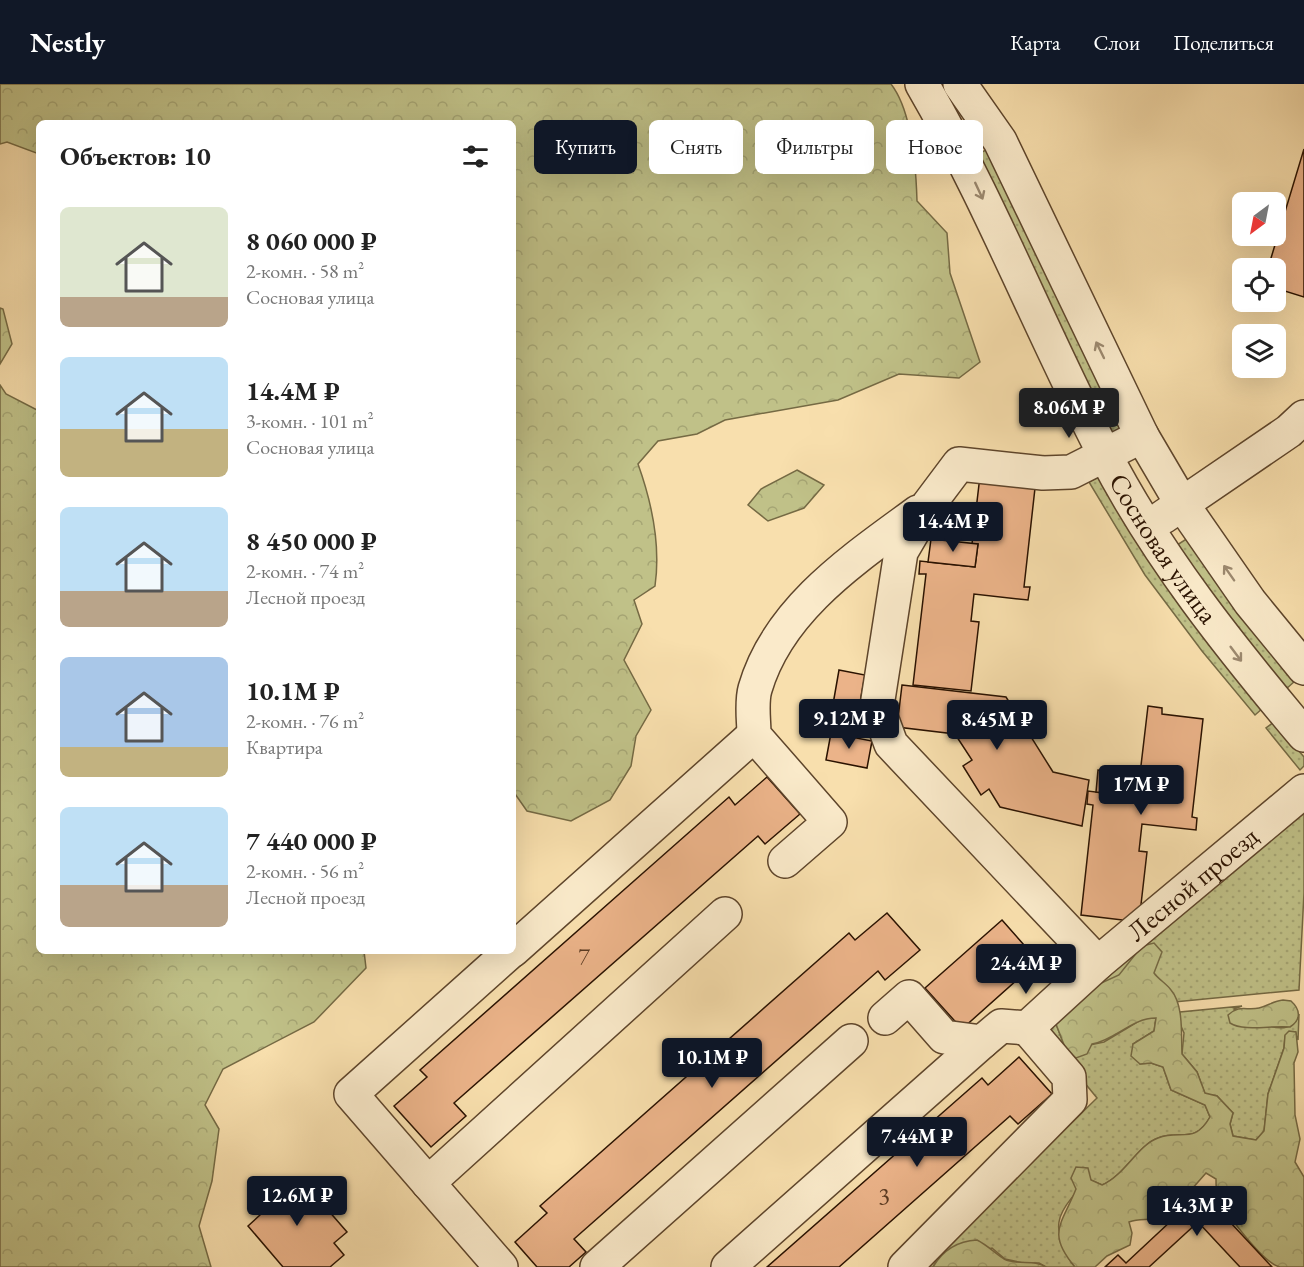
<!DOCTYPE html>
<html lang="ru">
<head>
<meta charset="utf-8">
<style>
  :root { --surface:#fff; --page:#f2f2f2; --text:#222; --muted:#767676; --accent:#111827 }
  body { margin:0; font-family:"EB Garamond",serif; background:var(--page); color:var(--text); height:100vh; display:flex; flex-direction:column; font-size:22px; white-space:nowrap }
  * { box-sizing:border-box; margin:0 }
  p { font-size:20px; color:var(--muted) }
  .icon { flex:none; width:33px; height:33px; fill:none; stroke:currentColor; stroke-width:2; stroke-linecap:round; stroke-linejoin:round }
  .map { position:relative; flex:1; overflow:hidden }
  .side { position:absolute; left:36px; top:36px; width:480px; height:834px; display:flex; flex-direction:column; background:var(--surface); border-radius:9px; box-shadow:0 6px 24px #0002 }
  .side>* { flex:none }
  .top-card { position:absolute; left:534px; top:36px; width:570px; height:54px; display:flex; gap:12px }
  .needle { width:39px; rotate:212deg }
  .tools { position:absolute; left:1232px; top:108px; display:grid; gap:12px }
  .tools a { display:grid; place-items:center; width:54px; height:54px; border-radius:9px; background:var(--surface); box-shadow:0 6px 24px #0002; font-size:30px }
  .price { position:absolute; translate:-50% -51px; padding:0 14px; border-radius:6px; background:var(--accent); color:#fff; font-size:20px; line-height:39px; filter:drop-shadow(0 2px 3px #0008) }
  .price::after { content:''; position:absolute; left:50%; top:36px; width:18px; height:14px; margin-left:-9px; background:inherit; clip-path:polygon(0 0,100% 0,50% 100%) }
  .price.selected { background:#222; color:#fff }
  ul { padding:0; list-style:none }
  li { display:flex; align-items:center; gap:18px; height:150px; padding:0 24px }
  li span { display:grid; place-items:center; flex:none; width:168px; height:120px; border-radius:9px; color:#555 }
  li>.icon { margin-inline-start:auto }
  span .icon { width:72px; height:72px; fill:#fffc; stroke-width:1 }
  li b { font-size:26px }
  h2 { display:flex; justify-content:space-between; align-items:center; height:72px; padding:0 24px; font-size:26px }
  .pill { padding:0 21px; border-radius:9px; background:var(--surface); box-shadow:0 6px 24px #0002; font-size:21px; line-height:54px }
  .pill.selected { background:var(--accent); color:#fff }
  header { display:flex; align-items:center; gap:36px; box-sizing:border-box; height:84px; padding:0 30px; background:var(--accent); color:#fff }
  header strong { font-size:28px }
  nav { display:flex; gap:33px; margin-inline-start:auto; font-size:21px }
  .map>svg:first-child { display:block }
</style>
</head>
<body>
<header>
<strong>Nestly</strong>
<nav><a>Карта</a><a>Слои</a><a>Поделиться</a></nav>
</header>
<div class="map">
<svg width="1304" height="1183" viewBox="0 0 1304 1183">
  <defs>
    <pattern id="grass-dots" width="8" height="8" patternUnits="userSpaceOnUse" patternTransform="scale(1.5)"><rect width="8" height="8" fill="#c0c188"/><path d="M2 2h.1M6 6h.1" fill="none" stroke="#a5a574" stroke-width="1.8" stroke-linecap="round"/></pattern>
    <pattern id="forest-crowns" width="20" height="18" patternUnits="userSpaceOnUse" patternTransform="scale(1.5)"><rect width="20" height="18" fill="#c0c188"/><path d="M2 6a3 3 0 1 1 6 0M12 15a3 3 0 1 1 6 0" fill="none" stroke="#a5a574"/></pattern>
  </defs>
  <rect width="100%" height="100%" fill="#f8dfad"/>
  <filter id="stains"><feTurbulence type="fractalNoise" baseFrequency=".00333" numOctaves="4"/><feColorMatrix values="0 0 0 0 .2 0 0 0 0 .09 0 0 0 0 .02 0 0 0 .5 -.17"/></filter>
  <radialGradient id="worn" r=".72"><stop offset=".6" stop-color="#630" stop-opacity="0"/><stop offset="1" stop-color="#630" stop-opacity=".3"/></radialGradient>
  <g fill="url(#grass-dots)" stroke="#756a44" stroke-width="1.5">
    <path d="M988,65L1126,350L1113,357L976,71Z"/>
    <path d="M1099,393L1263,624L1255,631L1202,567L1145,491L1089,398Z"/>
    <path d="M1188,454L1244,536L1295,597L1285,606L1233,542L1177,461Z"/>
    <path d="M1274,638L1304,673V682L1300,686L1266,644Z"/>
    <path d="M1304,722V809L1299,906L1050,930Z"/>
    <path d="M1242,922L1234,925C1251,935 1290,959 1299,930L1298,956L1295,948L1285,952L1284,964L1268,1010L1264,1047L1256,1056L1233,1052L1230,1040L1233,1029L1217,1012L1205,1010L1197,988L1182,970L1184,949L1179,938L1180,928Z"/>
    <path d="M1144,934H1156L1154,947L1133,960L1140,980L1151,979L1163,983L1171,1006L1205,1021L1210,1033C1194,1061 1181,1045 1158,1054C1138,1061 1124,1092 1102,1101L1091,1096C1079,1103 1061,1124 1059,1138C1057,1152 1066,1173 1075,1183H1046L1039,1179H1023L1005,1175L992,1164L936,1178L933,1183H923L1097,1014L1039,943L1056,940L1066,966L1104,958Z"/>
  </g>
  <g fill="url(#forest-crowns)" stroke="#756a44" stroke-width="1.5">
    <path d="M0,0H891C912,27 916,83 917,117L947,149L950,189L980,278L959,294L899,290L838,316L725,336L697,350L658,357L638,380C652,419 661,460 655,502L634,516L642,540L624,576L651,626L636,652L631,682L610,716L571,737L527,727L513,707V39H39V70L7,58L0,60Z"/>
    <path d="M0,224L3,225L12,260L0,280Z"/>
    <path d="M0,301L6,310L39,327V867H364L366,884L314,938L223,985L205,1021L219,1045L212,1097L199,1142L211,1183H0Z"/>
    <path d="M797,386L824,401L804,424L768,437L748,421L761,405Z"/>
    <path d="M1154,859L1162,868L1154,889C1159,896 1166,899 1171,906C1184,921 1181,952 1182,970L1197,988L1205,1009L1217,1012L1233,1029L1230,1040L1233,1052L1256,1056L1264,1047L1268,1010L1284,964L1285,951L1289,947L1296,948L1298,968L1294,979L1295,1031L1300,1055L1295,1078L1304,1093V1183C1297,1183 1288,1183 1280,1183C1264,1180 1222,1126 1217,1109C1216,1105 1216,1100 1216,1095L1206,1089C1196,1101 1167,1133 1153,1135C1144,1136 1138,1135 1129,1138L1132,1149L1130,1161L1107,1172L1095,1183H1075C1046,1149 1062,1140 1076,1105L1071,1094L1076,1083L1088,1084L1091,1096L1102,1101C1124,1092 1138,1061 1158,1054C1181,1045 1194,1061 1210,1033L1205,1021L1171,1006L1163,983L1151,979L1140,980L1131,972L1133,960L1154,947L1156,934C1131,934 1116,956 1092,960L1087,970L1076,974L1066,966L1056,940L1067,921L1086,906L1119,891L1142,862Z"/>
    <path d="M1283,916L1291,917C1301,926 1301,936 1290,943C1272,941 1244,948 1230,939L1228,931C1240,920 1246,927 1259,924C1268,922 1273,917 1283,916Z"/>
    <path d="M977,1156C987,1161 995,1169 1004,1175C1018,1182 1034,1175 1046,1183H933C943,1166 958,1157 977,1156Z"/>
  </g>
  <g fill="#ebb389" stroke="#2a1200" stroke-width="1.5">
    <path d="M1304,65V213L1275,204V184H1268Z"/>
    <path d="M980,392L1035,404L1024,503H1030L1028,516L974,510L971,537L979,538L971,607L913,601L926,490H919L920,477L975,483L978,460H972Z"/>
    <path d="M931,455L978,460L975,483L928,478Z"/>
    <path d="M839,586L865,591L858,630L832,626Z"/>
    <path d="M902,601L1006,613L1053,688L1089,696L1082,742L1000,723L989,705L981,711L963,682L972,676L955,650L897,643Z"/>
    <path d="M1148,622L1162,624V630L1203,635L1192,733L1197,734L1196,746L1142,740L1139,767L1147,768L1139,838L1081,831L1093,721L1087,720L1088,707L1143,714L1146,691L1140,690Z"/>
    <path d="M831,649L872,657L867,684L826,676Z"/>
    <path d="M1098,686L1146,691L1143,714L1096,708Z"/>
    <path d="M767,693L800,730L765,760L758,752L454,1019L466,1032L431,1063L394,1022L427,993L420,986L729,713L735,721Z"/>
    <path d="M887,829L920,866L885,896L878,887L574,1155L586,1168L569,1183H537L515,1158L547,1129L540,1122L849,849L855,856Z"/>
    <path d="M1002,836L1038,877L962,945L925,904Z"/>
    <path d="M1019,973L1052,1010L1018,1040L1010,1032L839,1183H767L982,994L988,1001Z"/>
    <path d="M301,1095L347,1148L334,1159L344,1171L330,1183H283L248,1142L260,1131L252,1121L281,1096L289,1106Z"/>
    <path d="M1202,1108L1272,1183H1240L1198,1138L1149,1183H1105L1118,1171L1126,1179Z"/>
  </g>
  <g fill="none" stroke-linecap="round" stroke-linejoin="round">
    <g stroke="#5e452b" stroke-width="36">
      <g id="minor">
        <path id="s1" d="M922,0C991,119 1041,248 1105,371C1158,473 1230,563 1304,651"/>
        <path d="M960,0L1000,57L1142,352L1182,420L1250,518L1304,584"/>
        <path d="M1163,433L1289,347L1304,333"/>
        <path d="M785,777L830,738L754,651C754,637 751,619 755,605C778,525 854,475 918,428"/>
        <path d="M513,866L754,651"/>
        <path d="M1098,879L891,660L877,622L901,468L929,420L959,380L1043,389L1071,388L1142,352"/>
        <path d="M885,934L909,913L944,953L982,958L1001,942L1027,944"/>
        <path d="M428,1099L725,830"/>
        <path d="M501,1183L351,1010L511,867"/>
        <path d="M597,1183L851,957"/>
        <path d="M728,1183L982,958"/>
        <path id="s2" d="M905,1183L1070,1016L1069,993L1027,944L1098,879L1304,707"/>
      </g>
    </g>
    <use href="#minor" stroke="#faeaca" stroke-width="33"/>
  </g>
  <defs><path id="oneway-shaft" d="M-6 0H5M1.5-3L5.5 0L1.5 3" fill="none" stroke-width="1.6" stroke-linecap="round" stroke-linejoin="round" transform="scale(1.5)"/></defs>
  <g stroke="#9c896f">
    <use href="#oneway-shaft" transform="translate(979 107) rotate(65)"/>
    <use href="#oneway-shaft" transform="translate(1100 266) rotate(-116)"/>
    <use href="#oneway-shaft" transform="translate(1229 489) rotate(-125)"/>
    <use href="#oneway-shaft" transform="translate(1236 570) rotate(53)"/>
  </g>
  <g text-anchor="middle" stroke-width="4.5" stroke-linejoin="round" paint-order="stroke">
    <g font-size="24" fill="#5a3a22">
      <text x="584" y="881">7</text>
      <text x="884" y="1120">3</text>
    </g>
    <g font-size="27" fill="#2a1200" stroke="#faeaca">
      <text dy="9" stroke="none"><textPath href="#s1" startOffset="524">Сосновая улица</textPath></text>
      <text dy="9" stroke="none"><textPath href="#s2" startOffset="542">Лесной проезд</textPath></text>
    </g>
  </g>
  <rect width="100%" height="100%" filter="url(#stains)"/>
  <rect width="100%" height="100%" fill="url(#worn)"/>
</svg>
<div class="tools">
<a><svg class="needle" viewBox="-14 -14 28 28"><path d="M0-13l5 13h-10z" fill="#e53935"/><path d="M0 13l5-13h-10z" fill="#767676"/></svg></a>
<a><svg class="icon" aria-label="locate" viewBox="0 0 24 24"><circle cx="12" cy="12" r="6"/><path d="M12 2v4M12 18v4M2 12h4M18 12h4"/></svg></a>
<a><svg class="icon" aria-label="layers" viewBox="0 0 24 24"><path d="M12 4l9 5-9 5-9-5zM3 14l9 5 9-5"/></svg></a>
</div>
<b class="price selected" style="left:1069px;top:355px">8.06M ₽</b>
<b class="price" style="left:953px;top:469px">14.4M ₽</b>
<b class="price" style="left:849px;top:666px">9.12M ₽</b>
<b class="price" style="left:997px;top:667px">8.45M ₽</b>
<b class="price" style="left:1141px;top:732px">17M ₽</b>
<b class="price" style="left:1026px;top:911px">24.4M ₽</b>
<b class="price" style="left:712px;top:1005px">10.1M ₽</b>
<b class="price" style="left:917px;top:1084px">7.44M ₽</b>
<b class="price" style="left:297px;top:1143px">12.6M ₽</b>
<b class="price" style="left:1197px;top:1153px">14.3M ₽</b>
<div class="top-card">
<a class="pill selected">Купить</a>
<a class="pill">Снять</a>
<a class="pill">Фильтры</a>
<a class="pill">Новое</a>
</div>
<section class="side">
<h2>Объектов: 10<svg class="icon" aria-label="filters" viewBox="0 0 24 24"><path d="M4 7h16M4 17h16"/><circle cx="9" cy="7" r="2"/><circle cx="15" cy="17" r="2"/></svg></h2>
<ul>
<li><span style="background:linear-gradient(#dfe7d0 75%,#b9a48a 0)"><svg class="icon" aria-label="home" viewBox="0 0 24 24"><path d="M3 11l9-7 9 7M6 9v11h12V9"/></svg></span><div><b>8 060 000 ₽</b><p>2-комн. · 58 m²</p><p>Сосновая улица</p></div></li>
<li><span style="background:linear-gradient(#bfe0f5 60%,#c2b280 0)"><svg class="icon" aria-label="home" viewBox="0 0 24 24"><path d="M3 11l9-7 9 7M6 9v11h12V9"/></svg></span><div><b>14.4M ₽</b><p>3-комн. · 101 m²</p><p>Сосновая улица</p></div></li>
<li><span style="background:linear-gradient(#bfe0f5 70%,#b9a48a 0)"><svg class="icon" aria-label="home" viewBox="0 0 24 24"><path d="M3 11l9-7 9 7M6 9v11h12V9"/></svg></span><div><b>8 450 000 ₽</b><p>2-комн. · 74 m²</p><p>Лесной проезд</p></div></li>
<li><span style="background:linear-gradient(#a9c7e8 75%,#c2b280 0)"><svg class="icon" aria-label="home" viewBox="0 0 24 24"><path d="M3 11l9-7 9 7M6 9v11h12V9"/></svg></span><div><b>10.1M ₽</b><p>2-комн. · 76 m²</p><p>Квартира</p></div></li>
<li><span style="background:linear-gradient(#bfe0f5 65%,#b9a48a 0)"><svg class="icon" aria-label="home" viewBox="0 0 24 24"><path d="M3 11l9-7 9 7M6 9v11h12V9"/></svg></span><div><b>7 440 000 ₽</b><p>2-комн. · 56 m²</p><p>Лесной проезд</p></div></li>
</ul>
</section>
</div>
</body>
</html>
